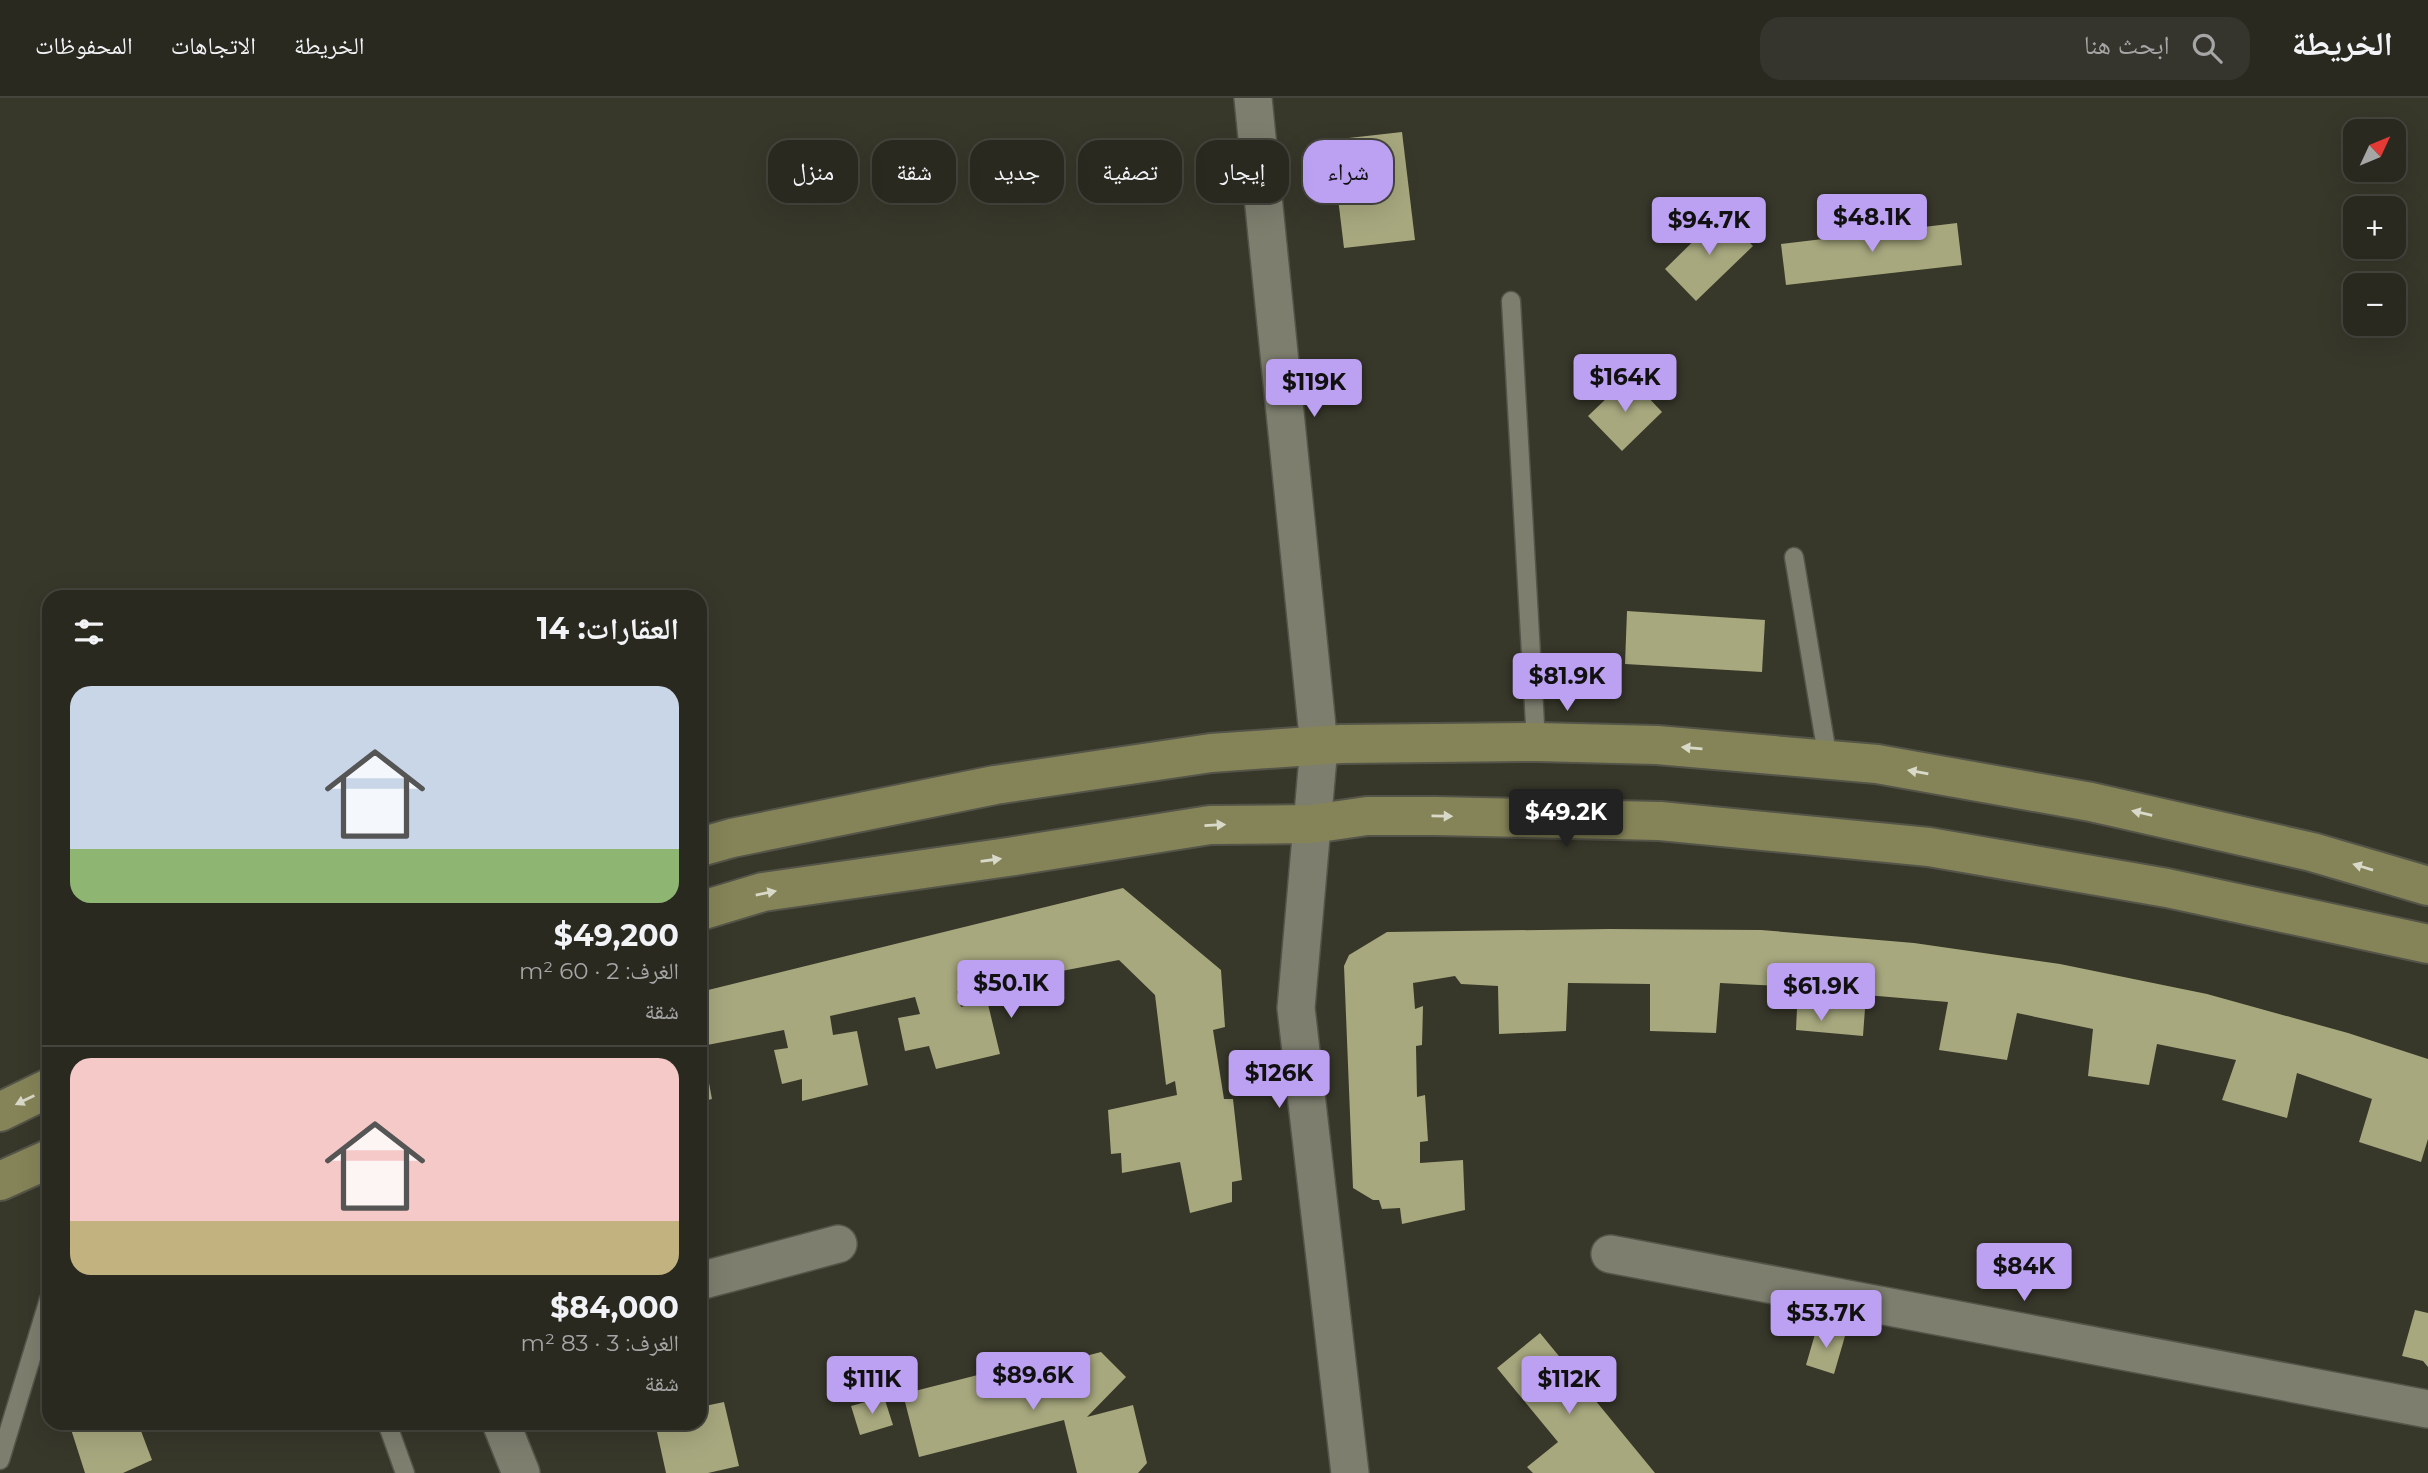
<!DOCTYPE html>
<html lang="ar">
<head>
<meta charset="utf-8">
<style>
  :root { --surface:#292920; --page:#35352d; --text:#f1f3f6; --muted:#a5a6a5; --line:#45453e; --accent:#bca0f2 }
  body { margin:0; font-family:Montserrat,"Noto Naskh Arabic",sans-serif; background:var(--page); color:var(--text); direction:rtl; height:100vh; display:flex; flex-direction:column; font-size:26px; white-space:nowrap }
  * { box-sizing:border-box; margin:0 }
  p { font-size:23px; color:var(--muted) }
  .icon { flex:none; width:38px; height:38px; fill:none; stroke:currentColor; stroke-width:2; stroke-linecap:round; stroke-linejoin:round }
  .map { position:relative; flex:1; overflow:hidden; direction:ltr }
  .sheet { position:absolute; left:42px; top:492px; width:665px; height:840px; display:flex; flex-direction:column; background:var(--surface); border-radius:21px; box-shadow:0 7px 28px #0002,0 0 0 2px var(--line); direction:rtl }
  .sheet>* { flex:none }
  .top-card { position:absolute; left:728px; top:42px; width:665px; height:63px; direction:rtl; display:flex; gap:14px }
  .needle { width:46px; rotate:46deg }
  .fabs { position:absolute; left:2343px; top:21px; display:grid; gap:14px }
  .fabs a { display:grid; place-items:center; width:63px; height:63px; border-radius:14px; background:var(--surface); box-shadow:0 7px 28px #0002,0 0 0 2px var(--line); font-size:35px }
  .price { position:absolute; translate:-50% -60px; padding:0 16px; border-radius:7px; background:var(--accent); color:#111; font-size:23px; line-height:46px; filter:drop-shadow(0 2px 4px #0008) }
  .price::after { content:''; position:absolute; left:50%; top:42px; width:21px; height:16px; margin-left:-10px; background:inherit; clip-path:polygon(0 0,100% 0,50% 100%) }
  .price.current { background:#222; color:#fff }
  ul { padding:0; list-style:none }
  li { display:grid; align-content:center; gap:14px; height:371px; padding:0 28px }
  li+li { border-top:2px solid var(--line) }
  li span { display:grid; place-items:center; height:217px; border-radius:21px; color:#555 }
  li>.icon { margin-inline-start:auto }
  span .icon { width:126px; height:126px; fill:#fffc; stroke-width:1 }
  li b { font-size:30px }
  h2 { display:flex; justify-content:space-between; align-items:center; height:84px; padding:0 28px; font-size:30px }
  .tag { padding:0 24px; border-radius:21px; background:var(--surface); box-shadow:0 7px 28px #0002,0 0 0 2px var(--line); font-size:24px; line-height:63px }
  .tag.current { background:var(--accent); color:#111 }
  header { display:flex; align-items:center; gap:42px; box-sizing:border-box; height:98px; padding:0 35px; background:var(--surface); border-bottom:2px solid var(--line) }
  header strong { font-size:33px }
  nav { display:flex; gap:38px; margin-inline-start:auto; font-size:24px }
  .search { width:490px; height:63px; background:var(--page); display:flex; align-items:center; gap:18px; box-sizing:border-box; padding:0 24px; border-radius:21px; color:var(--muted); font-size:26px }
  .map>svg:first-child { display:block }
</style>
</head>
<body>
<header>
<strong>الخريطة</strong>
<div class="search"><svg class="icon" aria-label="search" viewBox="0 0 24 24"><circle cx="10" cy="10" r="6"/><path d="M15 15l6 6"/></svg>ابحث هنا</div>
<nav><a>الخريطة</a><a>الاتجاهات</a><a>المحفوظات</a></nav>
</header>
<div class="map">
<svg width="2428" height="1375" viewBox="0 0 2428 1375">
  <rect width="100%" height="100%" fill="#37372a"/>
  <g fill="#a7a87e">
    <path d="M1402,34L1415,142L1344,150L1331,42Z"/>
    <path d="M1721,116L1753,148L1696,203L1665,171Z"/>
    <path d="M1957,125L1962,167L1786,187L1781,146Z"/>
    <path d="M1629,279L1662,314L1622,353L1588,318Z"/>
    <path d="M1627,513L1765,522L1762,574L1625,566Z"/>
    <path d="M1123,790L1221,872L1225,929L1213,932L1224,1001H1233L1242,1082L1232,1084V1104L1190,1115L1180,1064L1122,1075L1121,1055L1111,1056L1108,1012L1177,997L1175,983L1166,987L1155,897L1119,862L957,893L961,909L987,902L1000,956L936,971L929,948L905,953L898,920L920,916L915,899L830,918L833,937L857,933L868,987L802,1003V981L782,986L774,952L788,950L784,932L702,948L712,1001L700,1004V894Z"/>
    <path d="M1609,831L1761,832L1914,845L2060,866L2207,896L2348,935L2428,961V1041L2421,1064L2359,1044L2372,1001L2297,975L2287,1020L2222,1002L2236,962L2157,946L2149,987L2088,978L2093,931L2017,915L2007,962L1939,952L1948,904L1866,897L1863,938L1796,932L1798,889L1720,885L1716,935L1650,933V886L1568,885L1566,933L1499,936L1498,888L1461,886L1455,878L1413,885L1415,911L1423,908L1422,947L1416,948L1417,999L1425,997L1428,1043L1420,1044V1065L1463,1062L1465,1112L1402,1126L1400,1110L1382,1111L1379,1102H1373L1353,1090L1344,868L1349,857L1387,834Z"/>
    <path d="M2415,1212L2428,1215V1269L2423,1263L2402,1258Z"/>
    <path d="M1817,1229L1845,1238L1834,1276L1806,1267Z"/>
    <path d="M1540,1235L1655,1375H1533L1527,1369L1558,1344L1497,1270Z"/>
    <path d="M1101,1254L1126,1279L1087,1319L1133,1307L1147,1365L1138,1375H1077L1064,1322L919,1359L903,1296L1053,1258L1067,1271L1078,1260Z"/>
    <path d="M884,1299L893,1327L860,1337L851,1308Z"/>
    <path d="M724,1304L739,1368L708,1375H666L655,1325H700V1309Z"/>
    <path d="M69,1325H138L152,1362L123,1375H85Z"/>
  </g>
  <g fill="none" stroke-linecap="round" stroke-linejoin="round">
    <g stroke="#545449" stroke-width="21">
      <g id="service">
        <path d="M1511,203L1536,644"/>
        <path d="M1794,459L1828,662"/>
        <path d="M387,1325L405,1375"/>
        <path d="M0,1362L49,1201"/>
      </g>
    </g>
    <g stroke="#545449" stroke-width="40">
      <g id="minor">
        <path d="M1253,0L1319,648L1296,910L1350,1375"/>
        <path d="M1610,1156L2428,1311"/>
        <path d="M700,1183L838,1146"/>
        <path d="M501,1325L521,1375"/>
      </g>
    </g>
    <g stroke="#545449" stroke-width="42">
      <g id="secondary">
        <path d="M700,749L732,740L995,687L1211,655L1341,646L1536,644L1657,647L1877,666L2091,704L2312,754L2428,788"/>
        <path d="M700,813L763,794L1008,759L1210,727L1312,726L1367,718H1435L1660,723L1929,749L2167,790L2428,846"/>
        <path d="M0,1014L49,990"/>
        <path d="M0,1083L49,1061"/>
      </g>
    </g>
    <use href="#service" stroke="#7e7e6f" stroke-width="18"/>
    <use href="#minor" stroke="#7e7e6f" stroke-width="37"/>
    <use href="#secondary" stroke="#858458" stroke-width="38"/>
  </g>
  <defs><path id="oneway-solid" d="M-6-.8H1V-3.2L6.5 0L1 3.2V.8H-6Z" transform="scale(1.75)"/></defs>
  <g fill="#d9d9c9">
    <use href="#oneway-solid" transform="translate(1692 650) rotate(-175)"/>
    <use href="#oneway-solid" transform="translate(1918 674) rotate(-170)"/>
    <use href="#oneway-solid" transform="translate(2142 715) rotate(-167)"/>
    <use href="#oneway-solid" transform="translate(1442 718) rotate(1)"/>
    <use href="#oneway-solid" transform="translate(1215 727) rotate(-3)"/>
    <use href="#oneway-solid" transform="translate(991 762) rotate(-8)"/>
    <use href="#oneway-solid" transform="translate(2363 769) rotate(-163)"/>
    <use href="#oneway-solid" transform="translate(766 795) rotate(-12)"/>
    <use href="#oneway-solid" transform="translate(25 1002) rotate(154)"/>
  </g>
</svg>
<div class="fabs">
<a><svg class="needle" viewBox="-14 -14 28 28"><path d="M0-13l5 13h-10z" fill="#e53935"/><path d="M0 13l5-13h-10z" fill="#a5a6a5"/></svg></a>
<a>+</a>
<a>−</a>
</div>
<b class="price" style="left:1872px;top:156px">$48.1K</b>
<b class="price" style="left:1709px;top:159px">$94.7K</b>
<b class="price" style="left:1625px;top:316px">$164K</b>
<b class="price" style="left:1314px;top:321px">$119K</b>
<b class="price" style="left:1567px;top:615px">$81.9K</b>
<b class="price current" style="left:1566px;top:751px">$49.2K</b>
<b class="price" style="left:1011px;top:922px">$50.1K</b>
<b class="price" style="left:1821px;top:925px">$61.9K</b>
<b class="price" style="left:1279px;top:1012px">$126K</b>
<b class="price" style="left:2024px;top:1205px">$84K</b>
<b class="price" style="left:1826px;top:1252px">$53.7K</b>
<b class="price" style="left:1033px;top:1314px">$89.6K</b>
<b class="price" style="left:872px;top:1318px">$111K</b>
<b class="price" style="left:1569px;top:1318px">$112K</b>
<div class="top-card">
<a class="tag current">شراء</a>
<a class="tag">إيجار</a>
<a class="tag">تصفية</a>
<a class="tag">جديد</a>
<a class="tag">شقة</a>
<a class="tag">منزل</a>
</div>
<section class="sheet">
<h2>العقارات: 14<svg class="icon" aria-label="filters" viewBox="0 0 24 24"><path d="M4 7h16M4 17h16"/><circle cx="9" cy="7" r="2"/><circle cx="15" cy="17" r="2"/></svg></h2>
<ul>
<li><span style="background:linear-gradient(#c9d6e8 75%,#8fb573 0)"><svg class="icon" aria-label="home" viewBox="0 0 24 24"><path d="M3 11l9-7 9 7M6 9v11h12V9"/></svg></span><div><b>$49,200</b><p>الغرف: 2 · 60 m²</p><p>شقة</p></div></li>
<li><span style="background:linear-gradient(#f6c9c9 75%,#c2b280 0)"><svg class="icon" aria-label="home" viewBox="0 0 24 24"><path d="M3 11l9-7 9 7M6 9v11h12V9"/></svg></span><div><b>$84,000</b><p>الغرف: 3 · 83 m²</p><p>شقة</p></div></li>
</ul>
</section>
</div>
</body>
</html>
